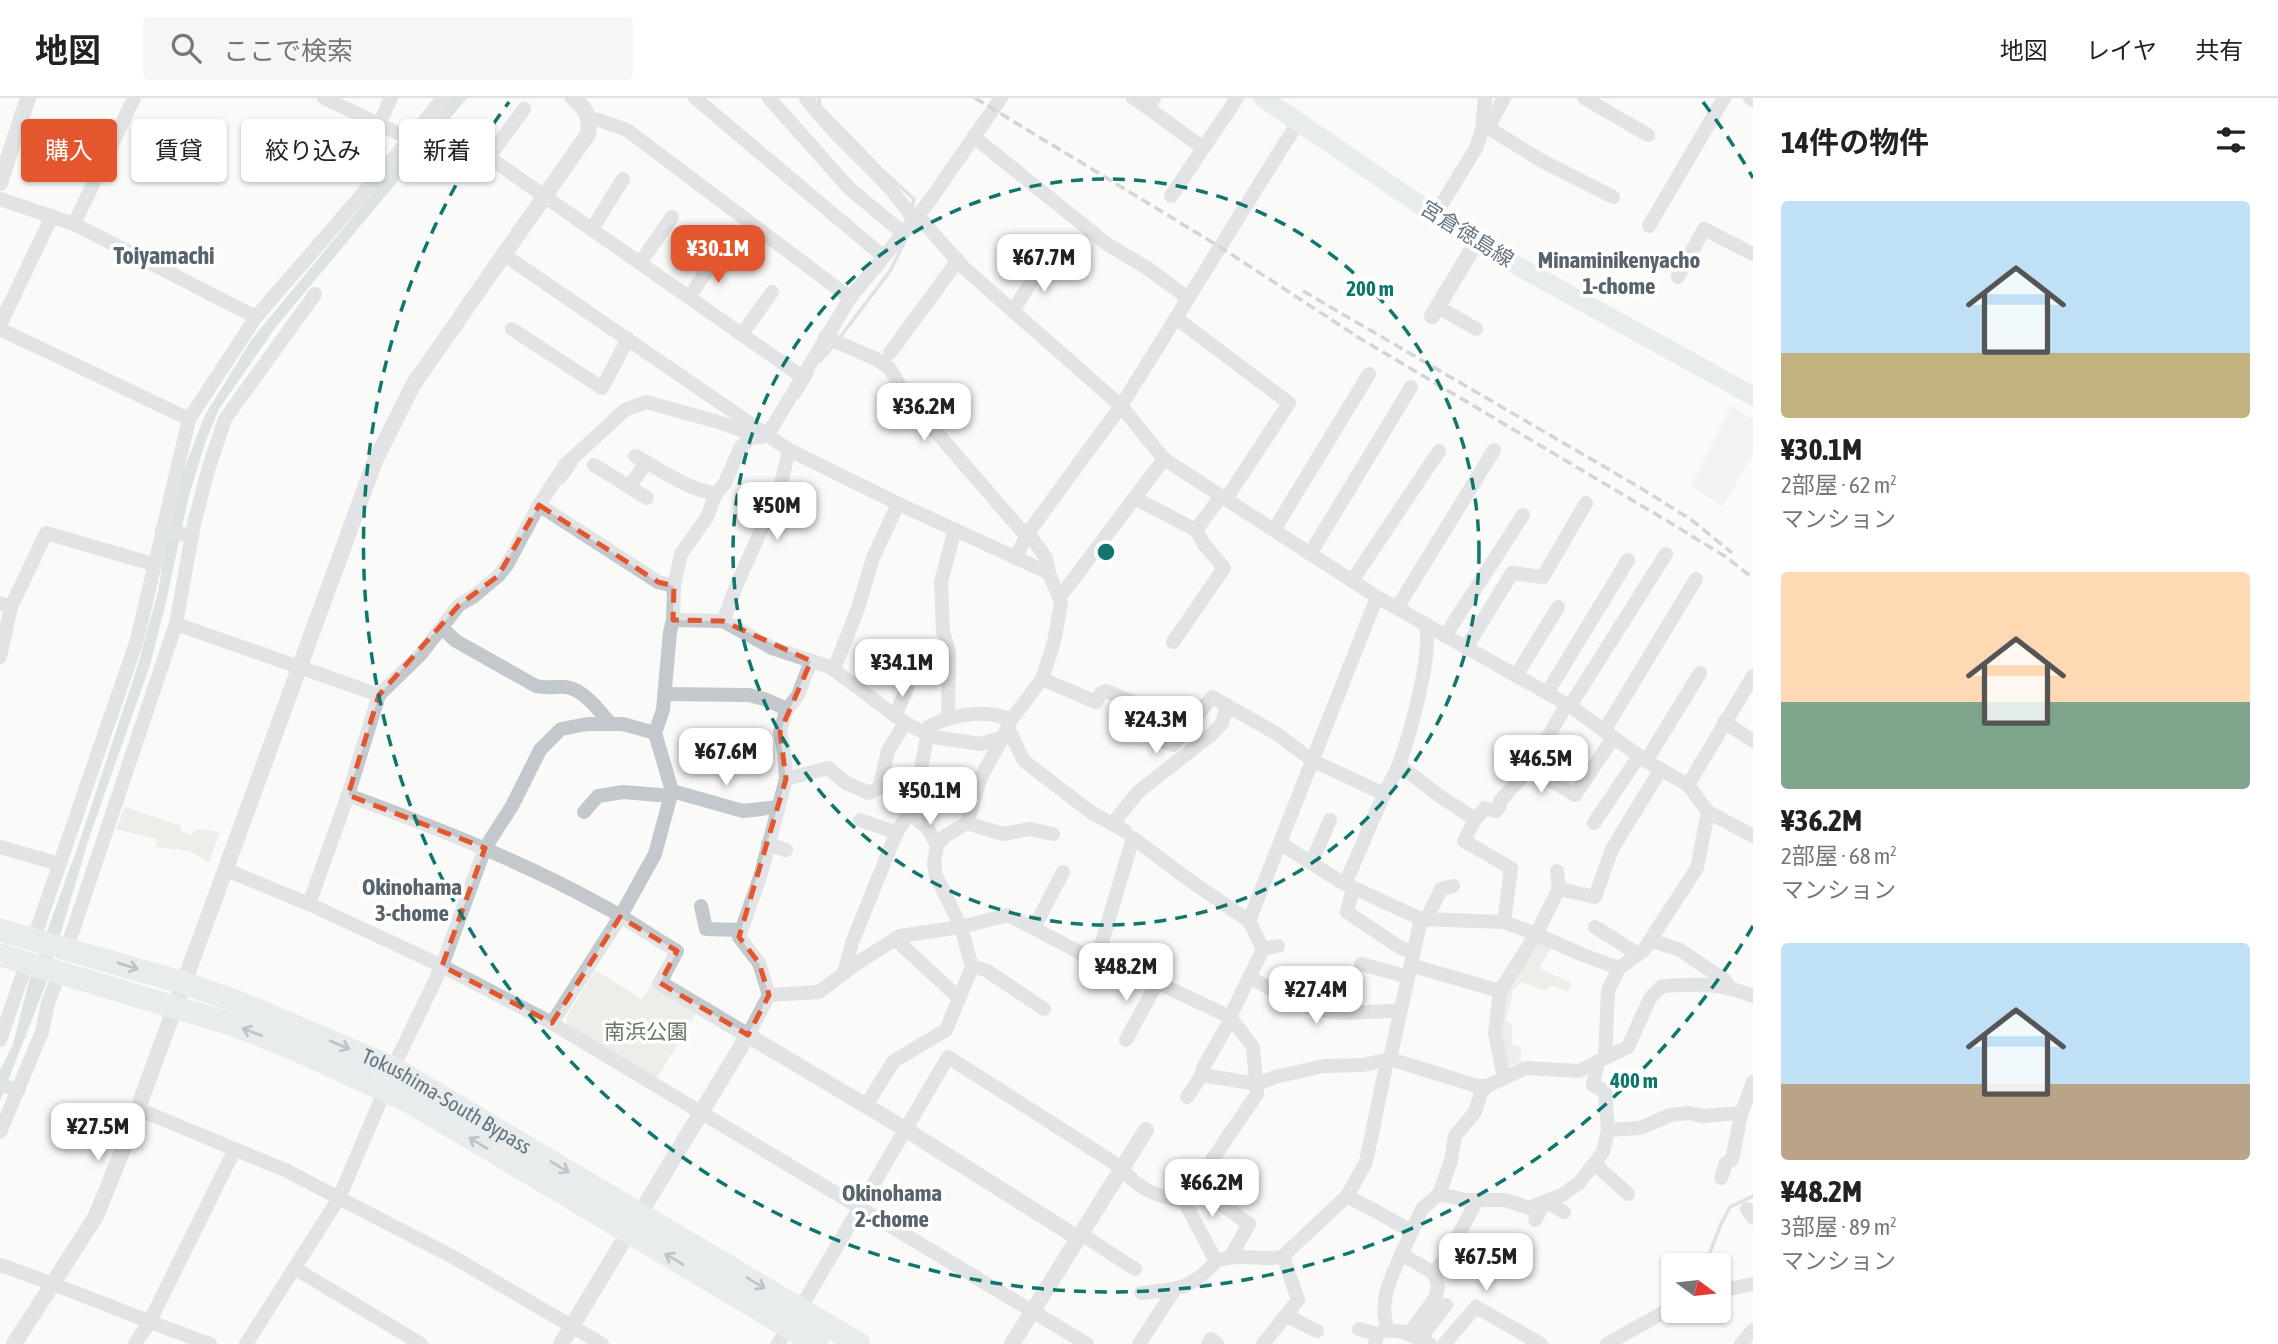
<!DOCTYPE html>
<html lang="ja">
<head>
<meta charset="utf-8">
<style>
  :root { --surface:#fff; --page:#f6f6f6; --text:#222; --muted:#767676; --line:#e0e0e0; --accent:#e4572e }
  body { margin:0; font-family:"Asap Condensed","Noto Sans JP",sans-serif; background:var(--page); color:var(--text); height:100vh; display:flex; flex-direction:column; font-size:26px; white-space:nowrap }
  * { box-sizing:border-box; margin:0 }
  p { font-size:23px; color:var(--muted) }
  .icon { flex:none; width:38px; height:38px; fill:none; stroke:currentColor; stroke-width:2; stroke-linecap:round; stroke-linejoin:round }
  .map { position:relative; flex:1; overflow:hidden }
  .drawer { display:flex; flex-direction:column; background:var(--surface); width:525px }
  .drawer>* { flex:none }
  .top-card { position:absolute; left:21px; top:21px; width:665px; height:63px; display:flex; gap:14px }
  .needle { width:46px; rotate:105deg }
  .fabs { position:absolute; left:1661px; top:1155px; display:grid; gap:14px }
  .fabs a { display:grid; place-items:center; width:70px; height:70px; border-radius:7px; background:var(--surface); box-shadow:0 2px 5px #0004; font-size:35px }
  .price { position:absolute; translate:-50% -60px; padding:0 16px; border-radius:14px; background:#fff; color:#222; font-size:23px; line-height:46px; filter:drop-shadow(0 2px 4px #0008) }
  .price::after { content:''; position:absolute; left:50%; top:42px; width:21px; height:16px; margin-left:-10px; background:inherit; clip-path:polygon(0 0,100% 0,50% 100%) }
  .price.active { background:var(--accent); color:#fff }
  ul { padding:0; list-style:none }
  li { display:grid; align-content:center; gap:14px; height:371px; padding:0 28px }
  li span { display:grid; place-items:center; height:217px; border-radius:7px; color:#555 }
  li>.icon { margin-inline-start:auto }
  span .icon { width:126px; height:126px; fill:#fffc; stroke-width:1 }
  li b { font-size:30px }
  h2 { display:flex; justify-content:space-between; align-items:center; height:84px; padding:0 28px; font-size:30px }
  .tag { padding:0 24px; border-radius:7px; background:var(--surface); box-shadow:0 2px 5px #0004; font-size:24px; line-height:63px }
  .tag.active { background:var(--accent); color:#fff }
  header { display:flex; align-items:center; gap:42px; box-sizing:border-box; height:98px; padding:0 35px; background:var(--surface); border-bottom:2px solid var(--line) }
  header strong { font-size:33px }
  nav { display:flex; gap:38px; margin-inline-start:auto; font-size:24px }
  .search { width:490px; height:63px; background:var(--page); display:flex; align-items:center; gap:18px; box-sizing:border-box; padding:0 24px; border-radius:7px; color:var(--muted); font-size:26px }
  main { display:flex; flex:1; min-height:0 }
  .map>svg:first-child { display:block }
</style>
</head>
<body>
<header>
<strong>地図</strong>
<div class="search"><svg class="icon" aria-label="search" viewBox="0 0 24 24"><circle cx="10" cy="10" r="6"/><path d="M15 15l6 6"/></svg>ここで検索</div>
<nav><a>地図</a><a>レイヤ</a><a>共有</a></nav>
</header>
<main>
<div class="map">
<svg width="1753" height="1246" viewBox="0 0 1753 1246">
  <rect width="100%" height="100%" fill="#fafaf8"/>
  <path fill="#e8e9e9" d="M1731,307L1753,321V356L1723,408L1691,389Z"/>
  <g fill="#dadfd7">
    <path d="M125,709L181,728L180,733L191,737L196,731L220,734L209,764L190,753L155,749L157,741L116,731Z"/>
    <path d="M1538,840L1553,847L1539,870L1571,885L1568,894L1552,887L1545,893L1522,884L1513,892L1506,922L1512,927V946L1521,949V964L1506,969C1501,947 1496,918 1503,897C1510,878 1527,858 1538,840Z"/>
    <path d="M595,872L642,901L651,888L696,916L656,981L567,926L566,920Z"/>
  </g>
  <path fill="#bbc7cb" d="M451,0H467L275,230L219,311L205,345L188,401L166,504L150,567L89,740L45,888L0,1003V973L13,946L29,883L79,745L137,570L158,494L170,422L183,374L205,317L252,241Z"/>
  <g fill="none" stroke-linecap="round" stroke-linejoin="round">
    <g stroke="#bbc7cb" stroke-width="3.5">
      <path d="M819,0L820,8L883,73L914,101L912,110"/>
      <path d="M838,242L890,173L906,141"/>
      <path d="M820,263L833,248"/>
      <path d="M798,299L812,276"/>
      <path d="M562,385L576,366"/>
      <path d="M1705,1167L1721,1126L1730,1109L1753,1098"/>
    </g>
    <g stroke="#c3c8cc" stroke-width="14">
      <path d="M324,0L410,41"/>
      <path d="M695,0L884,159"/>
      <path d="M769,0L850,91L903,135"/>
      <path d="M806,0C838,45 885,75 914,123"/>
      <path d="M1133,0L1148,10"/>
      <path d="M1154,0L1148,10L1203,50"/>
      <path d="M1584,0L1648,37"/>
      <path d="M1750,0L1753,2"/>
      <path d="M589,21L599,22L627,32L850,200"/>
      <path d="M379,26L391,0"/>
      <path d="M1487,29L1542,63L1613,99"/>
      <path d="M1482,32L1490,26L1504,0"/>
      <path d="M974,39L1107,146L1147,170L1188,200"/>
      <path d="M470,46L801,278"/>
      <path d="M489,59L524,11"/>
      <path d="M1171,98L1237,0"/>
      <path d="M0,101L74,126L256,219"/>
      <path d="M1435,117L1476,50L1482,32L1485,0"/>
      <path d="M74,126L134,0"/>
      <path d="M1649,128L1724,0"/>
      <path d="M592,131L623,81"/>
      <path d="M503,156L789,352L903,408L1049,475"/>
      <path d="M640,165L672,119"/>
      <path d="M1678,179L1704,131L1753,156"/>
      <path d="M689,199L719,155"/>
      <path d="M1438,209L1476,231"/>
      <path d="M1013,213L1046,160"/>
      <path d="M1176,220L1289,305L1226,401"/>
      <path d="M0,227L52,118"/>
      <path d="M0,231L189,321L256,219L410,41L443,0"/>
      <path d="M512,231L602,290L628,241"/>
      <path d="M742,236L772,194"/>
      <path d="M890,255L958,162"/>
      <path d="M767,338L850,200L928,105L1001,0"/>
      <path d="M635,358C663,373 685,390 716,396"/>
      <path d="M594,367L647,400"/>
      <path d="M630,387L647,364"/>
      <path d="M1134,400L1196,432"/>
      <path d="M539,407L658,484L674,488"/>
      <path d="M162,432L192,438"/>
      <path d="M1274,432L1369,276"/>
      <path d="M1310,456L1411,289"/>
      <path d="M1016,459L1028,435L1121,308L1298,24"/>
      <path d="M1352,483L1439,353"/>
      <path d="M1059,500L1164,361"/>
      <path d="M0,505L11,509L46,435L156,467"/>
      <path d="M1397,510L1494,352"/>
      <path d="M673,522L723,523L772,550L830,569L905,625L933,639L981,646L1003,639L1011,622L1042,581L1054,544L1061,505L1049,475L1046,460L1028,435L1021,432L911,305L889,270L876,261L825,239"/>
      <path d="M723,523L737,486L780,390L789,352"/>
      <path d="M176,526L379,597L348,697L309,806"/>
      <path d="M442,530L456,543L536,588C548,591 555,588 565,589C582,590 599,612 609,624"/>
      <path d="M1445,538L1523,417"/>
      <path d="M1173,544L1224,470L1204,446L1196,432L1221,398"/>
      <path d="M1466,550L1512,475L1543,479L1586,405"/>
      <path d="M0,559L11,509"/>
      <path d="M830,569L836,566L857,513L873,460L898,406"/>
      <path d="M1516,578L1558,509"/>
      <path d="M1042,581L1096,604L1101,595L1106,593L1138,606"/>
      <path d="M1547,595L1628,462"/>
      <path d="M664,596L749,597L764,601L787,611"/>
      <path d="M379,597L421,556L459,507L473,499L498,478L507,467L539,407L565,367L625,312L646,304L715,323L744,333L750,340"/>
      <path d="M1567,606L1530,670L1575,697L1613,640"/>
      <path d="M1570,608L1666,456"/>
      <path d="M895,618L908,588"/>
      <path d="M948,620L949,554L943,534L941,484L955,431"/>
      <path d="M1724,624L1753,643"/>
      <path d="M1008,630L1024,663L1092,715L1125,733"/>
      <path d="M1604,633L1696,481"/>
      <path d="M1164,644L1173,647L1212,599L1277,636L1313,663L1384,696C1389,686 1395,676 1399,666C1411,633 1432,559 1426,526"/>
      <path d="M1646,663L1700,575"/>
      <path d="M1399,667L1441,699L1475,721L1485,710L1496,713L1500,708V703L1530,670"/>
      <path d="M786,681L828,670L846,685L869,695L879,690L888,653L905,625"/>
      <path d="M1688,687L1753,578"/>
      <path d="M672,693L743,713L778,709"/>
      <path d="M348,697C434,729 519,762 599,806C626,820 651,838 677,853L660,885"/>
      <path d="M584,714L598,698L623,694L671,698"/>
      <path d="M1708,714L1753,738"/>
      <path d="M910,715L928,731L937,747"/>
      <path d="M1475,721L1464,743L1511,770L1504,824"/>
      <path d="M860,722L897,735"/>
      <path d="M967,725L1003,736L1030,731L1053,736"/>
      <path d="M1113,725L1138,694L1212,636L1222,625L1227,607"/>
      <path d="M1594,725L1639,658"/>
      <path d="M1280,745L1341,784L1421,821L1390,961L1477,988H1487L1526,970L1579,973L1605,960L1608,893L1619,870L1643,853L1697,770L1708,714L1688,687L1646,663L1570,608L1377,499"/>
      <path d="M768,746L786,752"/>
      <path d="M0,749L59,766"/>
      <path d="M1311,765L1330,722"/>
      <path d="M226,772L309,806L442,868L552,925L1087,1246"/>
      <path d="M1345,786L1384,696"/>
      <path d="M1353,790L1347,814L1401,850L1413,854"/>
      <path d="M1559,791L1595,799L1612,751L1661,671"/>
      <path d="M701,808L706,831L741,832"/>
      <path d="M1421,821L1504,824L1536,836L1559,791L1557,773"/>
      <path d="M1426,822L1441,791L1453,788"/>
      <path d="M1595,829L1638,856"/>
      <path d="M1034,830L1063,774"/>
      <path d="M34,840L137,542L189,321"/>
      <path d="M895,841L959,900"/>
      <path d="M1650,842L1680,852L1725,882L1728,888"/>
      <path d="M67,850L176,526L194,426L208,372L225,321L315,196"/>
      <path d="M1263,851L1278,848"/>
      <path d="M1097,861L1133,740L1189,782L1249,823"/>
      <path d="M1361,866L1408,879"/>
      <path d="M1410,867L1500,893"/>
      <path d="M972,869L986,872L1044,911"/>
      <path d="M844,875L852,845L897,733L910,715L918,687L929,628C953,617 986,610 1011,622"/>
      <path d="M1250,880C1273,891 1296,906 1321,912C1347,918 1374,912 1400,913"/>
      <path d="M769,897L759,865L739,839L760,779L786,681L784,653L780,634L786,613L798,597L811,563"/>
      <path d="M1231,921L1203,970L1202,977L1257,986L1275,979L1324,968L1363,967L1390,961"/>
      <path d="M552,925L620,819L655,756L672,693L655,635"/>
      <path d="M748,937L769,897L819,894L856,866L900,838L961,829L1008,817L1081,855L1139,876L1230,919"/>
      <path d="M0,942L27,864"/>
      <path d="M1126,942L1157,885"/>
      <path d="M1605,960L1628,949L1650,900L1662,888C1698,886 1718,884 1753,898"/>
      <path d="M393,970L442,868L485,750L512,708L540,652L561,631L587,626H623L655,635L663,612L670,534L673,522L674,488L681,456L707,419L716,396L725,385L740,350L750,340L767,338"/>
      <path d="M1504,980L1495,935L1500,893L1536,836L1583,857L1619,870"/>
      <path d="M0,987L19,992"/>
      <path d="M1187,999L1202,977"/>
      <path d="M866,1007L894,963L946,932L972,869L961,829L936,778L934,766L937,747L945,738L967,725L981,679L1003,639"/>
      <path d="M138,1011L285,1072L453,1159L602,1246"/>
      <path d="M1608,1032L1640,1030L1670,1017L1689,1015L1702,1018L1741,1015"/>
      <path d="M0,1034L42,934L48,905L60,874"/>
      <path d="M1595,1066L1628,1096"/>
      <path d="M1721,1080L1726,1065L1732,1062L1741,1016L1753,984"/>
      <path d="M1196,1088L1249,1126L1231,1158"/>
      <path d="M1439,1096L1451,1063L1455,1038L1475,1014L1481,995L1487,988"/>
      <path d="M1347,1098L1412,1133"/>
      <path d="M1546,1104L1564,1114"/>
      <path d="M1747,1111L1753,1120"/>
      <path d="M1535,1122L1544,1105"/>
      <path d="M1081,1136L1135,1171"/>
      <path d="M1401,1156L1434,1175L1450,1153L1477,1102"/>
      <path d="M1223,1161C1243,1155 1270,1164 1283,1158"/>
      <path d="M0,1167C71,1191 139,1221 210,1246"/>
      <path d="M294,1170L421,1246"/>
      <path d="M1718,1193L1753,1186"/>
      <path d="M1141,1195C1177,1191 1191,1192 1216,1163L1184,1103"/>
      <path d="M800,1211L948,959L1122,1070C1138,1092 1159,1099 1184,1103L1257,996L1253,949L1230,919L1263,851L1249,823L1377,499L1164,361L1121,308L963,169L918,118"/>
      <path d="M1287,1218L1317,1233"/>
      <path d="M1359,1231L1377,1236"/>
      <path d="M1409,1236L1436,1199L1438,1188L1434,1175"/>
      <path d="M1420,1241L1446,1207"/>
      <path d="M135,1246L149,1225L235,1051"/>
      <path d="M246,1246L339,1100L385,992"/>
      <path d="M778,1246L788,1229"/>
      <path d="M1139,1246L1175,1191"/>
      <path d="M1208,1246L1211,1241L1217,1246"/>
      <path d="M1263,1246L1298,1202L1283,1158L1347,1098L1366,1064L1387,963"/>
      <path d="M1375,1246L1377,1236L1387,1232"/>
      <path d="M1430,1246L1404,1234L1387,1232L1384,1213L1386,1195L1393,1175L1422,1111L1439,1096L1466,1102H1505L1529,1110L1562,1097L1579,1085L1603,1054L1608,1032L1605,993L1593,987L1598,963"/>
      <path d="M1444,1246L1476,1209L1541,1246"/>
      <path d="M1607,1246L1673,1209"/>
      <path d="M1741,1246L1753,1232"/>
    </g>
    <g stroke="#c3c8cc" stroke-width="16">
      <path d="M0,85L28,0"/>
      <path d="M1432,218L1476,145"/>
      <path d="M660,885L905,1031L1078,1140"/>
      <path d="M14,1246L96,1118L122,1054L375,363L413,287L588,36C591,21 586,9 573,0"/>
      <path d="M561,1246L748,937"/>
      <path d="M1012,1246L1146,1032"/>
    </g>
    <path stroke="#d6dbdf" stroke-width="19" d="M1263,0L1476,145L1753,298"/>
    <g stroke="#d6dbdf" stroke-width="23">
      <path id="s1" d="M0,832L184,885L238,904L393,970L859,1246"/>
      <path d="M0,857L231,926L290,949L410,1004L817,1246"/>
    </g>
    <g stroke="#a2aab0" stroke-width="3.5" stroke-dasharray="10 5" stroke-linecap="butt">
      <path d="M975,0L1220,149L1361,241L1669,424L1726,459L1753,480"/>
      <path d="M1303,193L1639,389L1693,423L1732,455"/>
    </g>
  </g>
  <defs><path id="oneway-shaft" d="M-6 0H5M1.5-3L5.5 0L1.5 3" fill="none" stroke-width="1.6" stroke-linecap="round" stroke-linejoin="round" transform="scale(1.75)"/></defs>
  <g stroke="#768591">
    <use href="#oneway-shaft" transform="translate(128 868) rotate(17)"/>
    <use href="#oneway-shaft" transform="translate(252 934) rotate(-159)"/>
    <use href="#oneway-shaft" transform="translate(340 947) rotate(23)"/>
    <use href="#oneway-shaft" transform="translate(478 1045) rotate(-149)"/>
    <use href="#oneway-shaft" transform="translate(560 1069) rotate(31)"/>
    <use href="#oneway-shaft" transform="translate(674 1161) rotate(-149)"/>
    <use href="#oneway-shaft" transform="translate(756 1185) rotate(31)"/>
  </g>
  <path d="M0 0H1753V1246H0ZM539,407L658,484L674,488L673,522L723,523L811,563L780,634L786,681L739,839L759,865L769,897L748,937L660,885L677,853L620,819L552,925L442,868L485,750L348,697L379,597L459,507L498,478Z" fill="#fafaf8" fill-opacity=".55" fill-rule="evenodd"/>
  <path fill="none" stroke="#e4572e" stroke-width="5" stroke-dasharray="14 9" stroke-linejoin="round" d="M539,407L658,484L674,488L673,522L723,523L811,563L780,634L786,681L739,839L759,865L769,897L748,937L660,885L677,853L620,819L552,925L442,868L485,750L348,697L379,597L459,507L498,478Z"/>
  <g fill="none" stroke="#0f766e" stroke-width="3.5" stroke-dasharray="12 9">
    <circle cx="1106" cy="454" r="373"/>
    <path d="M1753 828A747 747 0 1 1 509 4M1703 4A747 747 0 0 1 1753 80"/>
  </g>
  <g text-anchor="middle" stroke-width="7" stroke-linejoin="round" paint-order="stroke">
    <g font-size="21" fill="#657683" stroke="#fff">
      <text transform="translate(1467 136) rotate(32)" y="7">宮倉徳島線</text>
      <text dy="7" stroke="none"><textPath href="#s1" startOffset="480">Tokushima-South Bypass</textPath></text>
    </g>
    <g font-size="21" fill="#687a64" stroke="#fff">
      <text x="646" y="941">南浜公園</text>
    </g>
    <g font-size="23" font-weight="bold" fill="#57646e" stroke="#fff">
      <text x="1619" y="170">Minaminikenyacho<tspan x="1619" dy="26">1-chome</tspan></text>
      <text x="412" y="797">Okinohama<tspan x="412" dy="26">3-chome</tspan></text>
      <text x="892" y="1103">Okinohama<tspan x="892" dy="26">2-chome</tspan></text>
    </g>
    <g font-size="24" font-weight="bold" fill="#57646e" stroke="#fff">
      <text x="164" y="166">Toiyamachi</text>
    </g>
  </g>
  <circle cx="1106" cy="454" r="10" fill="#0f766e" stroke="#fff" stroke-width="3.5"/>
  <g font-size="21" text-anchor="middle" font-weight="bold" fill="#0f766e" stroke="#fff" stroke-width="7" stroke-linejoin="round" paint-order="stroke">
    <text x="1370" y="198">200 m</text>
    <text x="1634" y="990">400 m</text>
  </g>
</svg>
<div class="fabs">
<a><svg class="needle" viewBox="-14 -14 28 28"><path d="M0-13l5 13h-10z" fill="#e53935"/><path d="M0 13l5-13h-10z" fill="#767676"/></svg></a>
</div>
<b class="price active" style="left:718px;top:187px">¥30.1M</b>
<b class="price" style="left:1044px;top:196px">¥67.7M</b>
<b class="price" style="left:924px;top:345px">¥36.2M</b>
<b class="price" style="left:777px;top:444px">¥50M</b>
<b class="price" style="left:902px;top:601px">¥34.1M</b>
<b class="price" style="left:1156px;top:658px">¥24.3M</b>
<b class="price" style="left:726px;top:690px">¥67.6M</b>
<b class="price" style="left:1541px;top:697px">¥46.5M</b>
<b class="price" style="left:930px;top:729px">¥50.1M</b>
<b class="price" style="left:1126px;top:905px">¥48.2M</b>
<b class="price" style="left:1316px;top:928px">¥27.4M</b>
<b class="price" style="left:98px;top:1065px">¥27.5M</b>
<b class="price" style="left:1212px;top:1121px">¥66.2M</b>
<b class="price" style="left:1486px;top:1195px">¥67.5M</b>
<div class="top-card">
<a class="tag active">購入</a>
<a class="tag">賃貸</a>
<a class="tag">絞り込み</a>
<a class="tag">新着</a>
</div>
</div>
<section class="drawer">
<h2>14件の物件<svg class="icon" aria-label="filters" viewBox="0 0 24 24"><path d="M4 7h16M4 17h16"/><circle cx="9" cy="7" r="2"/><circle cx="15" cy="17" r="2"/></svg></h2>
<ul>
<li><span style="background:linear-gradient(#bfe0f5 70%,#c2b280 0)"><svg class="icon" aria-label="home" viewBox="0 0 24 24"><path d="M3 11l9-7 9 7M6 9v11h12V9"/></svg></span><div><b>¥30.1M</b><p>2部屋 · 62 m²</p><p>マンション</p></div></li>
<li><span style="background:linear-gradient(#ffd9b3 60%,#7fa58c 0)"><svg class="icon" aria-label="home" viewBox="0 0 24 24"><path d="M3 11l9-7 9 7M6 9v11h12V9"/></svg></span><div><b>¥36.2M</b><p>2部屋 · 68 m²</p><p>マンション</p></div></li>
<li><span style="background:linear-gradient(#bfe0f5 65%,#b9a48a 0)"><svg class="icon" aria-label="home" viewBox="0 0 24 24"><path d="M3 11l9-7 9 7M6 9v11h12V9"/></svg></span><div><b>¥48.2M</b><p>3部屋 · 89 m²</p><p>マンション</p></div></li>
</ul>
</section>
</main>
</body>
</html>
